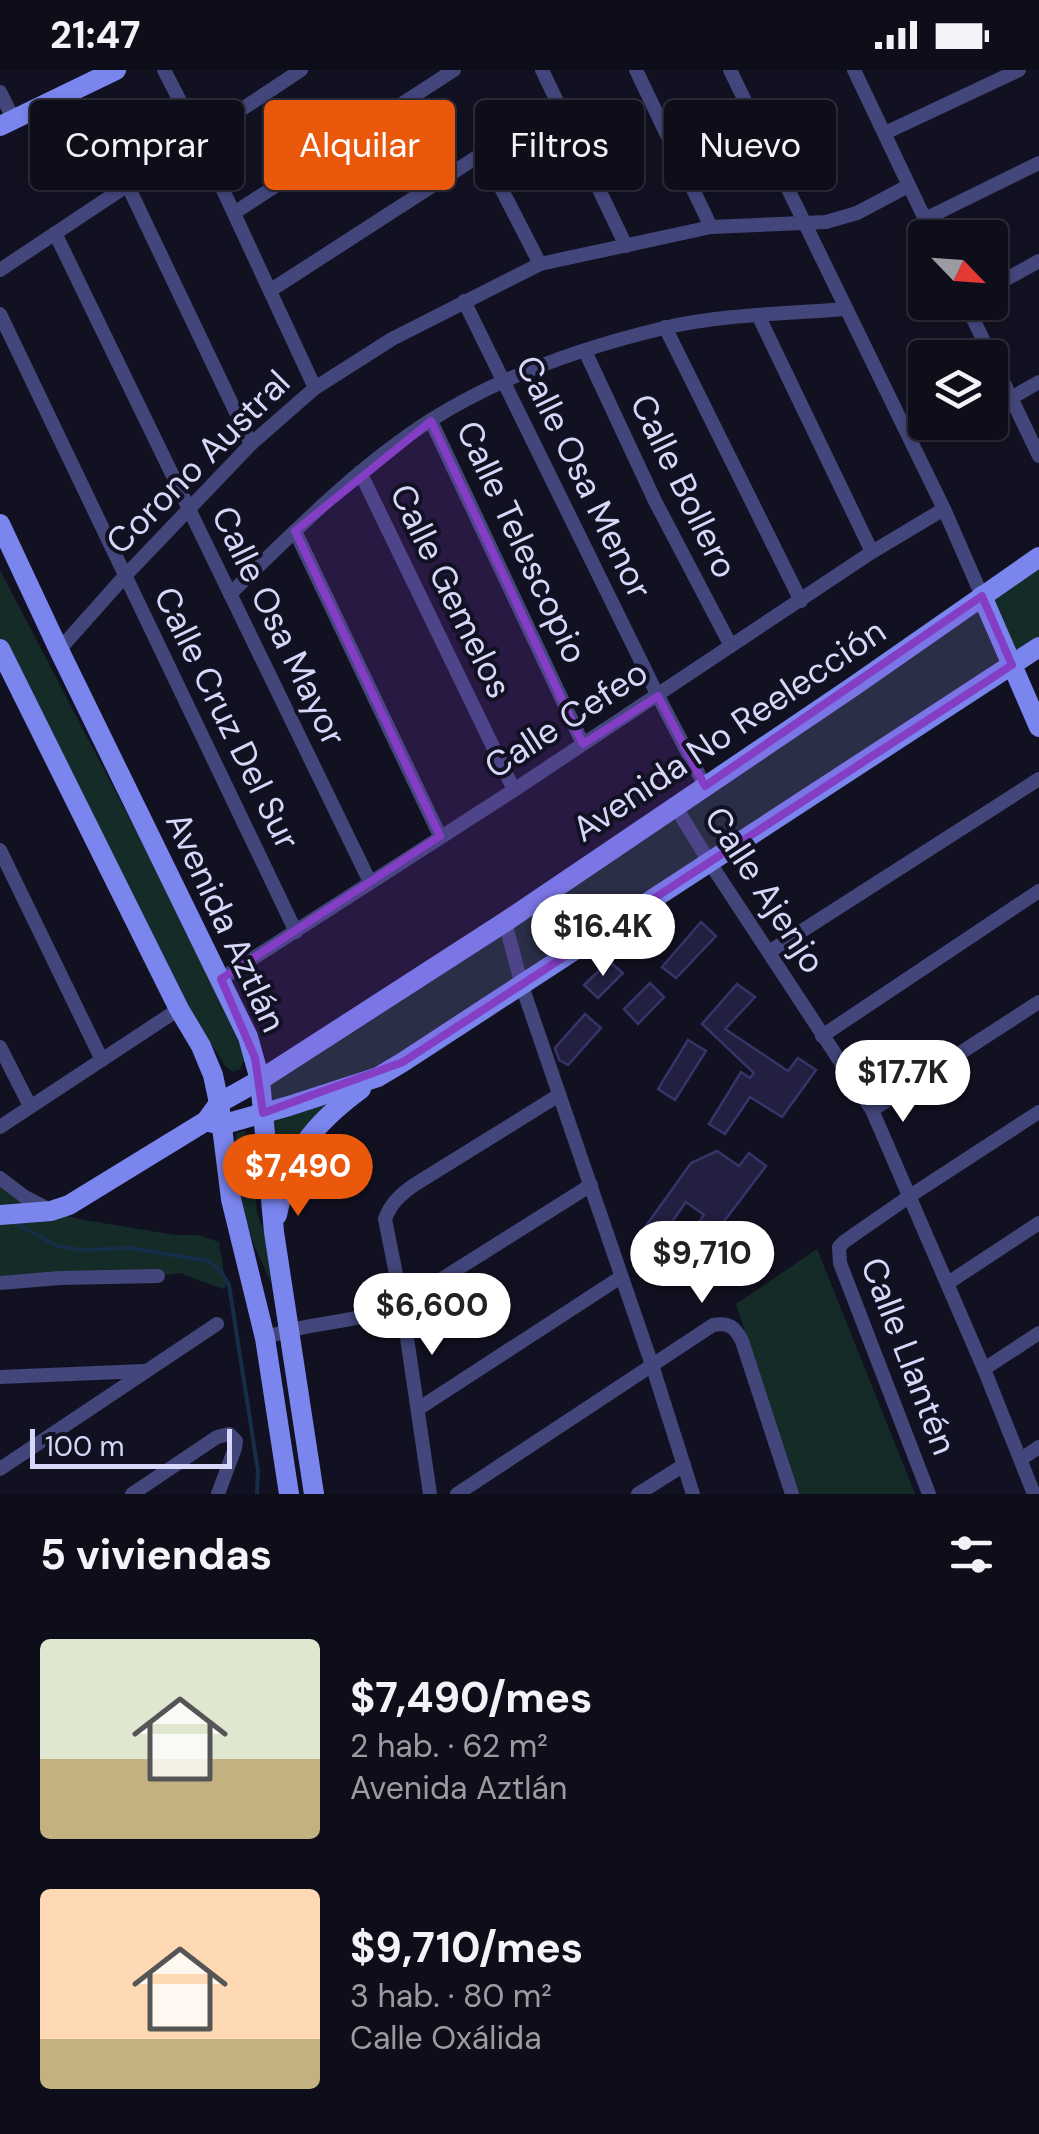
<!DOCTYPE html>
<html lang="es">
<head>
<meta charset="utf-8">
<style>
  :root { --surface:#0e0d1a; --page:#1c1b27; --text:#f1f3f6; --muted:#9b9ca2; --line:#2e2d39; --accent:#ea580c }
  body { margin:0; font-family:"DM Sans",sans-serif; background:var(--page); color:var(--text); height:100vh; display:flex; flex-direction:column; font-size:38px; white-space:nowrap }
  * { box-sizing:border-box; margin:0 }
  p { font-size:32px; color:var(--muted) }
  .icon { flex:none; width:55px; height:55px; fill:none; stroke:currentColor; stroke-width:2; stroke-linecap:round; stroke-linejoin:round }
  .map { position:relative; height:1424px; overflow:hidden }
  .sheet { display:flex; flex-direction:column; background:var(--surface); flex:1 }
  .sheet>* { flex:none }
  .guide { position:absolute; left:30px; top:30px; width:980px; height:90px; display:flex; gap:20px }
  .needle { width:65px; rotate:115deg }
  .fabs { position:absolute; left:908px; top:150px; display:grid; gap:20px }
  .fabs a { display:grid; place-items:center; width:100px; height:100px; border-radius:10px; background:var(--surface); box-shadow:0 2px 8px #0004,0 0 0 2px var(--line); font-size:50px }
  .scale { position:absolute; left:30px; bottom:25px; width:202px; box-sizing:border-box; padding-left:10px; border:5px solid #d7d7fa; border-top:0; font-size:28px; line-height:35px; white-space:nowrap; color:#d7d7fa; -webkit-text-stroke:8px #121122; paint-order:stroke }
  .price { position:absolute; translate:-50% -85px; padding:0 22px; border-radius:35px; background:#fff; color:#222; font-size:32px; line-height:65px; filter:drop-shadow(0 2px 5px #0008) }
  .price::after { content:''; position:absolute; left:50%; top:60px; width:30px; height:22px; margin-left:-15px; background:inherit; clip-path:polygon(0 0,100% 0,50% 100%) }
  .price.selected { background:var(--accent); color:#fff }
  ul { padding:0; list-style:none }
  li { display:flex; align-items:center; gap:30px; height:250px; padding:0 40px }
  li span { display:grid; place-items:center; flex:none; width:280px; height:200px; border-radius:10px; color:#555 }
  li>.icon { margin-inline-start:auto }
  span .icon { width:120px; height:120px; fill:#fffc; stroke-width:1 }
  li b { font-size:42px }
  h2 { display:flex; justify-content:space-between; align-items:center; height:120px; padding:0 40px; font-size:42px }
  .tag { padding:0 35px; border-radius:10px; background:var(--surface); box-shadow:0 2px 8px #0004,0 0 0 2px var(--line); font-size:35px; line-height:90px }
  .tag.selected { background:var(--accent); color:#fff }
  .status { display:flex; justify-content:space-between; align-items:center; height:70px; padding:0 50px; background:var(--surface); direction:ltr }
  .status svg { height:28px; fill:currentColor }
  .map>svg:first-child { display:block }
</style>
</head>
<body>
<div class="status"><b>21:47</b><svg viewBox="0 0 49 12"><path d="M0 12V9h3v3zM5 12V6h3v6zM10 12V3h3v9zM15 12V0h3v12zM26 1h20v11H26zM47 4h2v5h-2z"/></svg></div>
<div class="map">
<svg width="1039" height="1424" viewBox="0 0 1039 1424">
  <rect width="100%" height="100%" fill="#121122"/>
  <g fill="#152b28">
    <path d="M1039,487V577L522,916L317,1055L279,1134L260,1010Z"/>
    <path d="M0,500L223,928L245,989L240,999L233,1002L225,996L179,922L0,574Z"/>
    <path d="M244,1060L252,1071L257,1143L266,1167L271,1213L255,1177L241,1137L235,1073L236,1064Z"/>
    <path d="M0,1108L51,1141L79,1149L175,1165H198L219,1172L226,1217L223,1219L180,1203L158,1206L0,1213Z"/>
    <path d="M817,1179L915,1424H799L736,1234Z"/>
  </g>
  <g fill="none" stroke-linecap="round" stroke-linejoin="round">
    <path stroke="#162e47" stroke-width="4" d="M15,1153L57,1176L81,1180L131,1178L208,1191L220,1200L229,1215L258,1401L257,1424"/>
  </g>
  <g fill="#221f40" stroke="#38346a" stroke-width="2.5">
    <path d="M701,852L716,866L676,908L662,897Z"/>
    <path d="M609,891L623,903L598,928L584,915Z"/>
    <path d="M650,913L664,927L638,954L624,939Z"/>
    <path d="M737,914L755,927L725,959L788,1001L798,988L816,1000L782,1047L750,1027L725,1064L709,1054L741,1002L750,1008L754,1003L702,954Z"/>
    <path d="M585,944L601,958L568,995L559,990L555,978Z"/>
    <path d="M688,970L706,981L675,1030L658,1019Z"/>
    <path d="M717,1081L739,1096L749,1083L766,1096L700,1183L685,1172L704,1145L686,1132L654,1177L638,1167L691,1093Z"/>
  </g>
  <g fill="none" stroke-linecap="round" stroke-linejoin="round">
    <g stroke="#42467b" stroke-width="14">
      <path d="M164,0L198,66L315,318"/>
      <path d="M542,0L626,176"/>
      <path d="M636,0L711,157"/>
      <path d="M730,0L944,439L982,526"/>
      <path d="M854,0L934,168"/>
      <path d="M0,22L14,50"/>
      <path d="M885,63L1019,0"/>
      <path d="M483,83L540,194"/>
      <path d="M127,114L251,374"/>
      <path d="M234,143L454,0"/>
      <path d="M925,149L1039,93"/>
      <path d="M55,163L370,812"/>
      <path d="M0,200L301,0"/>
      <path d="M990,218L1039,191"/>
      <path d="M271,220L559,34"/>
      <path d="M464,231L658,626L705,716"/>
      <path d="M965,232L1039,386"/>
      <path d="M0,244L296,862"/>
      <path d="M758,245L872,482"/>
      <path d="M665,257L801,531"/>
      <path d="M585,281L655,431L731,576"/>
      <path d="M1011,328L1039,312"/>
      <path d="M431,351L583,674"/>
      <path d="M360,402L514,720"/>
      <path d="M295,461L440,766"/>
      <path d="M230,524C293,463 356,398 431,350C501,306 584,277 664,258C723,244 786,244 846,239"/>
      <path d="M59,580L124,507L251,374L315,318L392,269L540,194L711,157L826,152L857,143L908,116"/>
      <path d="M675,736L710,793L872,1040L984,1299L1034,1424"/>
      <path d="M0,780L102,990"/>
      <path d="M505,852L522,916L652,1295L693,1424"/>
      <path d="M769,882L1039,709"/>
      <path d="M221,909L514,720L872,482L944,439"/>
      <path d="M822,966L1039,821"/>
      <path d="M0,977L30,1036"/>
      <path d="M872,1040L1039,932"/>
      <path d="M0,1057L179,939"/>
      <path d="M0,1108L25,1127L50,1140"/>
      <path d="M0,1213L60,1208L158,1206"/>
      <path d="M948,1213L1039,1153"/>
      <path d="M265,1268C309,1251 358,1254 402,1234L591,1115"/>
      <path d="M984,1299L1039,1263"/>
      <path d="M0,1307L144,1301"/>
      <path d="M418,1339L621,1207"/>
      <path d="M1021,1389L1039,1377"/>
      <path d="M0,1399L217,1254"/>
      <path d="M132,1424L217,1367L229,1364L236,1371L235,1378L218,1424"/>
      <path d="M430,1424L402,1234L385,1149C391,1133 400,1125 414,1115L559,1025"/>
      <path d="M457,1424L713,1255C729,1252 735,1257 742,1271L792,1424"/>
      <path d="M638,1424L684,1395"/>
      <path d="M929,1424L840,1193L839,1177L845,1171L910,1126L1039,1042"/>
    </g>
    <g stroke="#7a85ee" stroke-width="20">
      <path d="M0,56L116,0"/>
      <path d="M0,454L59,580L248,967L260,1010L274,1162L314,1424"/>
      <path d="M982,526L1039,657"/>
      <path d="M0,579L179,939L201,976L213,1005L219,1033L231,1129L265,1268L289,1424"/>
      <path d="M206,1051L221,1055L289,1036L378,1007L403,992L1039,577"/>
      <path d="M0,1145L51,1141L69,1135L206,1051L219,1033L260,1010L505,852L854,616L1039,487"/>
      <path d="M277,1145C290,1084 312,1055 361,1019"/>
    </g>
  </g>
  <path fill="#843dc5" fill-opacity="0.2" stroke="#843dc5" stroke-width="8" stroke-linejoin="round" d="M431,351L583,674L658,626L705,716L982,526L1012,595L403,992L263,1043L255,988L221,909L440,766L295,461Z"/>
  <g text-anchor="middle" stroke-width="8" stroke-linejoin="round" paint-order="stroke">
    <g font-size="35" fill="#d7d7fa" stroke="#121122">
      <text transform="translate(198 392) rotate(-45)" y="12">Corono Austral</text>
      <text transform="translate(584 407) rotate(64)" y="12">Calle Osa Menor</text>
      <text transform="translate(684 416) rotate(64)" y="12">Calle Bollero</text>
      <text transform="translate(522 472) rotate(65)" y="12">Calle Telescopio</text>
      <text transform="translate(451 521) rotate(64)" y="12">Calle Gemelos</text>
      <text transform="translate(279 556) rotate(64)" y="12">Calle Osa Mayor</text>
      <text transform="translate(227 648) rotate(64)" y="12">Calle Cruz Del Sur</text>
      <text transform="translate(566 649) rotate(-33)" y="12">Calle Cefeo</text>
      <text transform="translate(729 660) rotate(-34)" y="12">Avenida No Reelección</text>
      <text transform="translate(765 820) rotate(57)" y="12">Calle Ajenjo</text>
      <text transform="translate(226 852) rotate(65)" y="12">Avenida Aztlán</text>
      <text transform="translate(909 1286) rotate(69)" y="12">Calle Llantén</text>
    </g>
  </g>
</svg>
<div class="fabs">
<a><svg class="needle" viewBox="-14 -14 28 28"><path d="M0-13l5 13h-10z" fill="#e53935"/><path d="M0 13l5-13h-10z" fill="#9b9ca2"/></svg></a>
<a><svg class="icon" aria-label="layers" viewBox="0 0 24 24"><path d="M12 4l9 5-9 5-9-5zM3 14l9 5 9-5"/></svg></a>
</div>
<div class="scale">100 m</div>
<b class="price" style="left:603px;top:909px">$16.4K</b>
<b class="price" style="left:903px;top:1055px">$17.7K</b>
<b class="price selected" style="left:298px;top:1149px">$7,490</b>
<b class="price" style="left:702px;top:1236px">$9,710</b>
<b class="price" style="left:432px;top:1288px">$6,600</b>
<div class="guide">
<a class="tag">Comprar</a>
<a class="tag selected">Alquilar</a>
<a class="tag">Filtros</a>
<a class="tag">Nuevo</a>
</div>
</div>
<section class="sheet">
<h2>5 viviendas<svg class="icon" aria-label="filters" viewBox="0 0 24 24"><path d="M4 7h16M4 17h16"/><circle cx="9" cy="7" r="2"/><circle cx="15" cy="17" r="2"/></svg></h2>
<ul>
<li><span style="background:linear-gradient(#dfe7d0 60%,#c2b280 0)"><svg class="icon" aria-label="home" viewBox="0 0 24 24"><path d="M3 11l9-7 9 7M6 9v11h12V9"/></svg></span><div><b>$7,490/mes</b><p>2 hab. · 62 m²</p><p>Avenida Aztlán</p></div></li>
<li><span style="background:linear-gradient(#ffd9b3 75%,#c2b280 0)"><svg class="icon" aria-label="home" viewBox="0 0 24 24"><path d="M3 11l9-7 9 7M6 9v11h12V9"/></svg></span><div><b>$9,710/mes</b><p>3 hab. · 80 m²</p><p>Calle Oxálida</p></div></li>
</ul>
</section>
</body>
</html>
